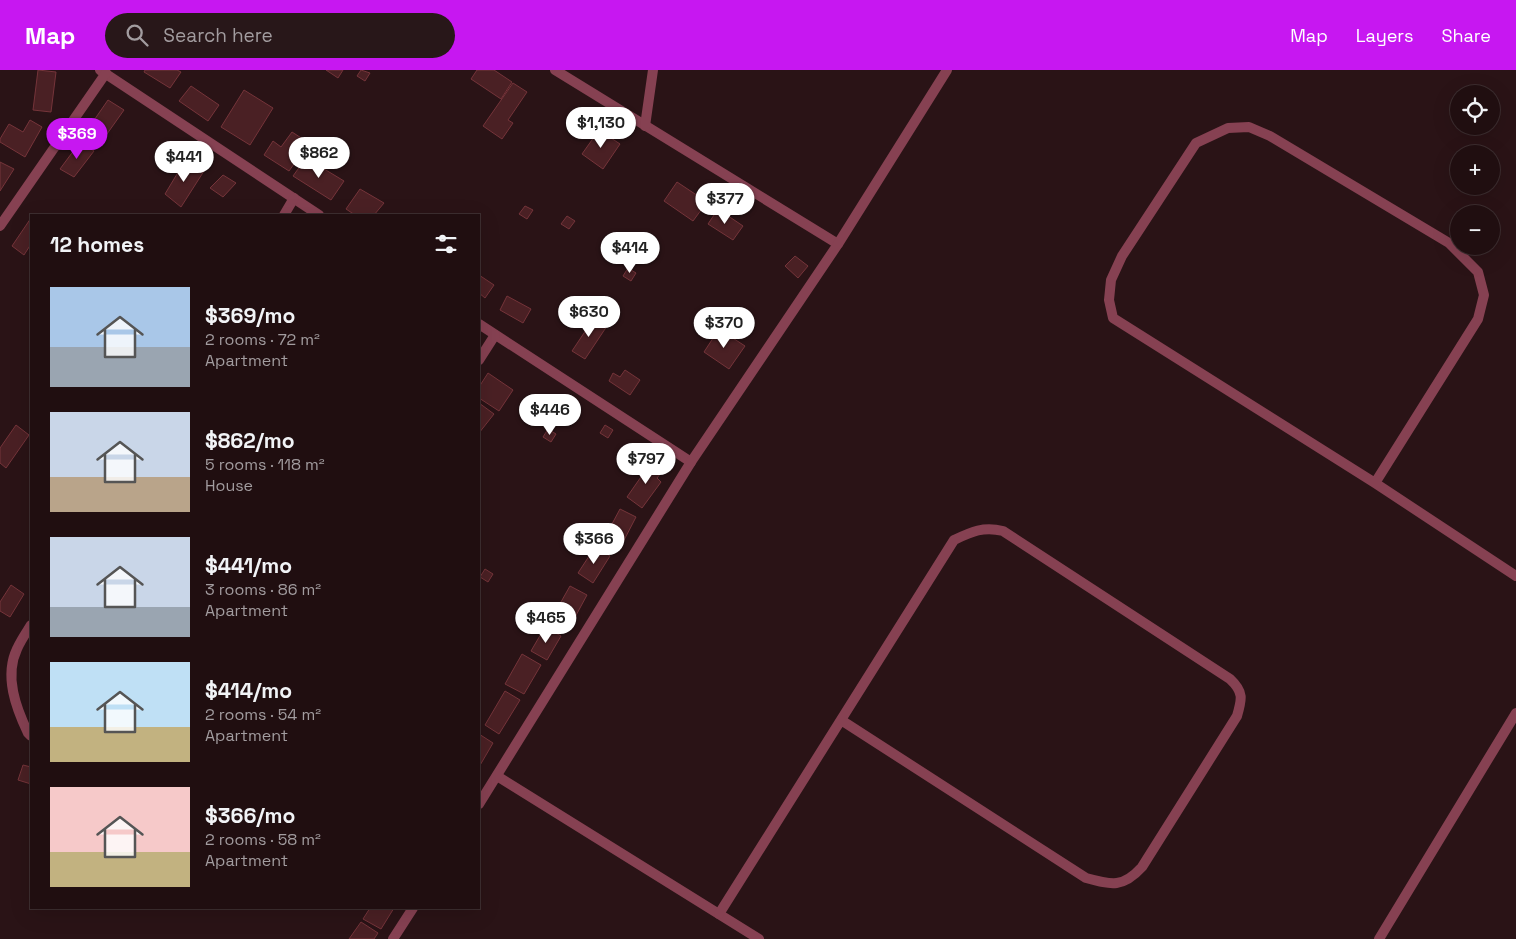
<!DOCTYPE html>
<html lang="en">
<head>
<meta charset="utf-8">
<style>
  :root { --surface:#200e10; --page:#281719; --text:#f1f3f6; --muted:#a29c9f; --line:#3d2e30; --accent:#c717f1 }
  body { margin:0; font-family:"Space Grotesk",sans-serif; background:var(--page); color:var(--text); height:100vh; display:flex; flex-direction:column; font-size:19px; white-space:nowrap }
  * { box-sizing:border-box; margin:0 }
  p { font-size:16px; color:var(--muted) }
  .icon { flex:none; width:28px; height:28px; fill:none; stroke:currentColor; stroke-width:2; stroke-linecap:round; stroke-linejoin:round }
  .map { position:relative; flex:1; overflow:hidden }
  .details { position:absolute; left:30px; top:144px; width:450px; height:695px; display:flex; flex-direction:column; background:var(--surface); border-radius:0px; box-shadow:0 5px 20px #0002,0 0 0 1px var(--line) }
  .details>* { flex:none }
  .tools { position:absolute; left:1450px; top:15px; display:grid; gap:10px }
  .tools a { display:grid; place-items:center; width:50px; height:50px; border-radius:50%; background:var(--surface); box-shadow:0 5px 20px #0002,0 0 0 1px var(--line); font-size:25px }
  .price { position:absolute; translate:-50% -42px; padding:0 11px; border-radius:18px; background:#fff; color:#222; font-size:16px; line-height:32px; filter:drop-shadow(0 1px 2px #0008) }
  .price::after { content:''; position:absolute; left:50%; top:30px; width:15px; height:11px; margin-left:-8px; background:inherit; clip-path:polygon(0 0,100% 0,50% 100%) }
  .price.active { background:var(--accent); color:#fff }
  ul { padding:0; list-style:none }
  li { display:flex; align-items:center; gap:15px; height:125px; padding:0 20px }
  li span { display:grid; place-items:center; flex:none; width:140px; height:100px; border-radius:0px; color:#555 }
  li>.icon { margin-inline-start:auto }
  span .icon { width:60px; height:60px; fill:#fffc; stroke-width:1 }
  li b { font-size:21px }
  h2 { display:flex; justify-content:space-between; align-items:center; height:60px; padding:0 20px; font-size:21px }
  header { display:flex; align-items:center; gap:30px; box-sizing:border-box; height:70px; padding:0 25px; background:var(--accent); color:#fff }
  header strong { font-size:24px }
  nav { display:flex; gap:28px; margin-inline-start:auto; font-size:18px }
  .search { width:350px; height:45px; background:var(--page); display:flex; align-items:center; gap:12px; box-sizing:border-box; padding:0 18px; border-radius:28px; color:var(--muted); font-size:19px }
  .map>svg:first-child { display:block }
</style>
</head>
<body>
<header>
<strong>Map</strong>
<div class="search"><svg class="icon" aria-label="search" viewBox="0 0 24 24"><circle cx="10" cy="10" r="6"/><path d="M15 15l6 6"/></svg>Search here</div>
<nav><a>Map</a><a>Layers</a><a>Share</a></nav>
</header>
<div class="map">
<svg width="1516" height="869" viewBox="0 0 1516 869">
  <rect width="100%" height="100%" fill="#2a1316"/>
  <g fill="#4a2024" stroke="#75343a">
    <path d="M38,0L56,2L51,42L33,40Z"/>
    <path d="M145,0H177L181,2L170,18L144,2Z"/>
    <path d="M326,0H343L338,8Z"/>
    <path d="M361,0L370,3L365,11L357,6Z"/>
    <path d="M477,0H494L512,12L501,29L471,9Z"/>
    <path d="M513,13L527,22L508,50L513,53L502,69L483,56Z"/>
    <path d="M191,16L219,35L208,51L179,31Z"/>
    <path d="M244,20L273,38L250,75L221,57Z"/>
    <path d="M108,30L124,40L97,78L81,69Z"/>
    <path d="M30,50L42,57L25,87L0,72V69L9,54L23,62Z"/>
    <path d="M599,60L620,74L603,99L582,84Z"/>
    <path d="M292,62L309,73L289,101L264,85L273,71L281,77Z"/>
    <path d="M80,72L94,81L74,107L60,99Z"/>
    <path d="M306,88L344,111L331,130L293,106Z"/>
    <path d="M186,89L204,101L181,137L165,124Z"/>
    <path d="M0,92L14,99L0,121Z"/>
    <path d="M223,105L236,113L223,127L210,118Z"/>
    <path d="M677,112L707,132L693,151L664,131Z"/>
    <path d="M360,119L384,133L374,145H355L346,139Z"/>
    <path d="M525,136L533,140L527,149L519,144Z"/>
    <path d="M718,139L743,156L733,170L708,154Z"/>
    <path d="M567,146L575,151L569,159L561,154Z"/>
    <path d="M31,148V174L24,185L12,176Z"/>
    <path d="M795,186L808,196L798,208L785,196Z"/>
    <path d="M628,198L636,203L631,211L623,206Z"/>
    <path d="M479,205L494,215L485,228L479,223Z"/>
    <path d="M507,226L531,239L523,253L500,240Z"/>
    <path d="M594,248L607,256L585,289L572,281Z"/>
    <path d="M719,259L745,276L729,299L704,282Z"/>
    <path d="M625,300L640,310L630,325L609,311L613,303L620,307Z"/>
    <path d="M488,303L513,320L499,341L479,328V317Z"/>
    <path d="M479,333L494,344L479,363Z"/>
    <path d="M16,355L29,365L6,398L0,393V378Z"/>
    <path d="M605,355L613,360L608,368L600,363Z"/>
    <path d="M548,359L556,364L551,372L543,367Z"/>
    <path d="M652,391L664,399L657,408L661,412L642,438L627,427Z"/>
    <path d="M620,439L636,447L621,476L605,467Z"/>
    <path d="M595,477L610,486L593,513L578,503Z"/>
    <path d="M485,499L493,504L488,512L480,507Z"/>
    <path d="M11,515L24,524L10,547L0,541V532Z"/>
    <path d="M570,516L587,525L574,549L557,539Z"/>
    <path d="M545,557L561,566L547,590L531,581Z"/>
    <path d="M522,584L541,595L524,624L505,614Z"/>
    <path d="M505,621L520,630L499,664L485,655Z"/>
    <path d="M479,664L493,673L479,697Z"/>
    <path d="M23,695L31,697V714L18,710Z"/>
    <path d="M370,838H394L381,859L363,849Z"/>
    <path d="M361,852L378,863L374,869H349Z"/>
  </g>
  <g fill="none" stroke-linecap="round" stroke-linejoin="round">
    <g stroke="#864152" stroke-width="10">
      <path d="M100,0L319,145"/>
      <path d="M555,0L838,174"/>
      <path d="M645,56L653,0"/>
      <path d="M284,145L294,128"/>
      <path d="M0,156L106,3"/>
      <path d="M479,254L691,392"/>
      <path d="M479,290L495,265"/>
      <path d="M1375,413L1478,249L1484,225L1478,202L1449,173L1270,66L1249,57L1228,58L1196,73L1122,186L1111,210L1109,230L1113,248L1375,413L1516,506"/>
      <path d="M31,555C26,563 21,570 17,579C4,606 16,638 28,663L31,666"/>
      <path d="M497,706L759,869"/>
      <path d="M479,734L691,392L838,174L947,0"/>
      <path d="M719,844L954,470C971,462 983,456 1003,461L1230,609C1244,622 1242,629 1237,646L1142,797C1123,818 1112,815 1086,808L841,650"/>
      <path d="M393,869L413,838"/>
      <path d="M1379,869L1516,643"/>
    </g>
  </g>
</svg>
<div class="tools">
<a><svg class="icon" aria-label="locate" viewBox="0 0 24 24"><circle cx="12" cy="12" r="6"/><path d="M12 2v4M12 18v4M2 12h4M18 12h4"/></svg></a>
<a>+</a>
<a>−</a>
</div>
<b class="price" style="left:601px;top:79px">$1,130</b>
<b class="price active" style="left:77px;top:90px">$369</b>
<b class="price" style="left:319px;top:109px">$862</b>
<b class="price" style="left:184px;top:113px">$441</b>
<b class="price" style="left:725px;top:155px">$377</b>
<b class="price" style="left:630px;top:204px">$414</b>
<b class="price" style="left:589px;top:268px">$630</b>
<b class="price" style="left:724px;top:279px">$370</b>
<b class="price" style="left:550px;top:366px">$446</b>
<b class="price" style="left:646px;top:415px">$797</b>
<b class="price" style="left:594px;top:495px">$366</b>
<b class="price" style="left:546px;top:574px">$465</b>
<section class="details">
<h2>12 homes<svg class="icon" aria-label="filters" viewBox="0 0 24 24"><path d="M4 7h16M4 17h16"/><circle cx="9" cy="7" r="2"/><circle cx="15" cy="17" r="2"/></svg></h2>
<ul>
<li><span style="background:linear-gradient(#a9c7e8 60%,#9aa5b1 0)"><svg class="icon" aria-label="home" viewBox="0 0 24 24"><path d="M3 11l9-7 9 7M6 9v11h12V9"/></svg></span><div><b>$369/mo</b><p>2 rooms · 72 m²</p><p>Apartment</p></div></li>
<li><span style="background:linear-gradient(#c9d6e8 65%,#b9a48a 0)"><svg class="icon" aria-label="home" viewBox="0 0 24 24"><path d="M3 11l9-7 9 7M6 9v11h12V9"/></svg></span><div><b>$862/mo</b><p>5 rooms · 118 m²</p><p>House</p></div></li>
<li><span style="background:linear-gradient(#c9d6e8 70%,#9aa5b1 0)"><svg class="icon" aria-label="home" viewBox="0 0 24 24"><path d="M3 11l9-7 9 7M6 9v11h12V9"/></svg></span><div><b>$441/mo</b><p>3 rooms · 86 m²</p><p>Apartment</p></div></li>
<li><span style="background:linear-gradient(#bfe0f5 65%,#c2b280 0)"><svg class="icon" aria-label="home" viewBox="0 0 24 24"><path d="M3 11l9-7 9 7M6 9v11h12V9"/></svg></span><div><b>$414/mo</b><p>2 rooms · 54 m²</p><p>Apartment</p></div></li>
<li><span style="background:linear-gradient(#f6c9c9 65%,#c2b280 0)"><svg class="icon" aria-label="home" viewBox="0 0 24 24"><path d="M3 11l9-7 9 7M6 9v11h12V9"/></svg></span><div><b>$366/mo</b><p>2 rooms · 58 m²</p><p>Apartment</p></div></li>
</ul>
</section>
</div>
</body>
</html>
